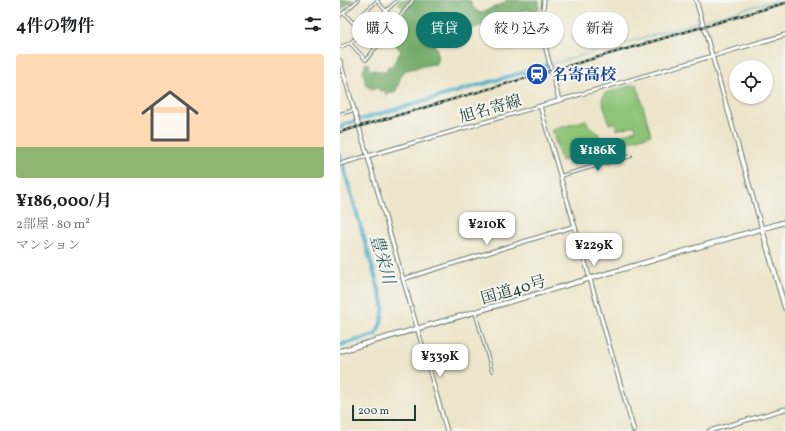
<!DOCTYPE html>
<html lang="ja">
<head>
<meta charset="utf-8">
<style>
  :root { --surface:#fff; --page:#f6f6f6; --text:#202124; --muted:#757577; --accent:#0f766e }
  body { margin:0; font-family:Vollkorn,"Noto Serif JP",serif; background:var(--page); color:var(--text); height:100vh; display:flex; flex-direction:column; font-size:15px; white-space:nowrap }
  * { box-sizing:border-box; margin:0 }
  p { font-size:13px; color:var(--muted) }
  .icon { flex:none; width:22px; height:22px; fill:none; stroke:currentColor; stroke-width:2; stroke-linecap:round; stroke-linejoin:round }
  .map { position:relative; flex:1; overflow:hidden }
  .details { display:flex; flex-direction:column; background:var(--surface); width:340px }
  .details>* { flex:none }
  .banner { position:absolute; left:12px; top:12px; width:373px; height:36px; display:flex; gap:8px }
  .fabs { position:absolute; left:389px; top:60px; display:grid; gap:8px }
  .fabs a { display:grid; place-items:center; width:44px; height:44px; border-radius:50%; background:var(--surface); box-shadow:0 1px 3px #0004; font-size:20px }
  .scale { position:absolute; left:12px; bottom:10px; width:64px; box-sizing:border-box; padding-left:4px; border:2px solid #1f3d34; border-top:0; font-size:11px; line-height:14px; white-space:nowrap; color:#1f3d34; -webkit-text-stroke:3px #f6f6f2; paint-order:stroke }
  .price { position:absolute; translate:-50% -34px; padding:0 9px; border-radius:8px; background:#fff; color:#222; font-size:13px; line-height:26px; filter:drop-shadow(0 1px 2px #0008) }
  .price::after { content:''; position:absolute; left:50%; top:24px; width:12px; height:9px; margin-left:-6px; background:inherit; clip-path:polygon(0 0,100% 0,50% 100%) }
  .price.selected { background:var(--accent); color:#fff }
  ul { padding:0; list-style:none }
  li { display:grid; align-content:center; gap:8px; height:212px; padding:0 16px }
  li span { display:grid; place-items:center; height:124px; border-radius:4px; color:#555 }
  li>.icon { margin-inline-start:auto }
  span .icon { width:72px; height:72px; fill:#fffc; stroke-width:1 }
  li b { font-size:17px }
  h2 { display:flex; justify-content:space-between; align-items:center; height:48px; padding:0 16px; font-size:17px }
  .chip { padding:0 14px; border-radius:18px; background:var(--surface); box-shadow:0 1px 3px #0004; font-size:14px; line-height:36px }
  .chip.selected { background:var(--accent); color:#fff }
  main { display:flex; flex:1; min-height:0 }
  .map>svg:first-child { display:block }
</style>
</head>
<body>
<main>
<section class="details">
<h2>4件の物件<svg class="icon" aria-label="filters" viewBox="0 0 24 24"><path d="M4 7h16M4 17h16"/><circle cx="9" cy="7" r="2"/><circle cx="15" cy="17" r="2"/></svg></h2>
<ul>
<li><span style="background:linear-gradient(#ffd9b3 75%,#8fb573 0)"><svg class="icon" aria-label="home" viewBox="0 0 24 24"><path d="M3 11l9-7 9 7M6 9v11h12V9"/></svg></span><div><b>¥186,000/月</b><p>2部屋 · 80 m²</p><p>マンション</p></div></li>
</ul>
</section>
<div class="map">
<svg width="445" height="431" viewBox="0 0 445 431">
  <rect width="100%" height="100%" fill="#f6f6f2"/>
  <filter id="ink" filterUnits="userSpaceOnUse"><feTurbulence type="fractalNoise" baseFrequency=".025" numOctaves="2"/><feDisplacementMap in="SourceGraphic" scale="8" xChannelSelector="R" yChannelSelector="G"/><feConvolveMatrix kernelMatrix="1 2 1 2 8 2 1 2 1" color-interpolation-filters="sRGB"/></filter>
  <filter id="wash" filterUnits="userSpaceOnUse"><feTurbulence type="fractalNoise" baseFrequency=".012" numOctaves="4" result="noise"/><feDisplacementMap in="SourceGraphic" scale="16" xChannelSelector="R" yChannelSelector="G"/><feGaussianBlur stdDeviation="0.9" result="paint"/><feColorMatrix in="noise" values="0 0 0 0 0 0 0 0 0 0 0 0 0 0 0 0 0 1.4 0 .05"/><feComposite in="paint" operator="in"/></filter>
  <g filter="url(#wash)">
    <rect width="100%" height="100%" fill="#ede5c9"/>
    <g fill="#8dc478" stroke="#568056">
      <path d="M60,0H71L64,9L58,3Z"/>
      <path d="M297,84L311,135L287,142L284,134L296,130L295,125L277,130L275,123L269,124L262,99L265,93Z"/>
      <path d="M246,120L249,126L258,133L263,148L221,161L212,130Z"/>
    </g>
    <g fill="#72aa68" stroke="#48744e">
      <path d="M0,0H13L0,11Z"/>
      <path d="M74,0H130L133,8L140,13C149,10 155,6 165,3L166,0H199V9L197,11L187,10L178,12L174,18C162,21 149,24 137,27C123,32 110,37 94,37L92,40L97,49L98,62L94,65L93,64L63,71L56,91L46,95L45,90L40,91L36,87L33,89L26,86L23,70L26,63L29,64L28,69L46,72L48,66H52L61,51L53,42L56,37L50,33Z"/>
    </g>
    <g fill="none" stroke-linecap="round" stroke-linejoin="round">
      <g stroke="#4bafca" stroke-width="1">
        <path d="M364,20L437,0"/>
        <path d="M212,64L361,21"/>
      </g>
      <g stroke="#4bafca" stroke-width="4">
        <path d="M0,128L5,124L208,65"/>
        <path d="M0,155L43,304C44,313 41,327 35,335L0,345"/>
      </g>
    </g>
  </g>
  <g filter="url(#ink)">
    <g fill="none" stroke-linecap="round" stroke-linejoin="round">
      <g stroke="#677868" stroke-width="4">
        <g id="street">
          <path d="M37,1L56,22"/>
          <path d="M4,13L36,48"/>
          <path d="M0,16L18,0"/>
          <path d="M13,23L38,0"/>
          <path d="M10,43L26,60L73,0"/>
          <path d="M0,47L10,43L58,0"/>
          <path d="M0,75L4,76"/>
          <path d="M0,114L14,110"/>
          <path d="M220,176L291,156"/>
          <path d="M135,312L152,371"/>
        </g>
      </g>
      <g stroke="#677868" stroke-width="5">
        <g id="secondary">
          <path d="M204,0L201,30L219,100"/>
          <path d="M356,0L422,229"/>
          <path d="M0,61L107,431"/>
          <path d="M200,106L294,431"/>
          <path d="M0,164L445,35"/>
          <path d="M63,279L235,226"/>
          <path d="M369,431L445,409"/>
        </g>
      </g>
      <g stroke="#677868" stroke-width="6">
        <g id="highway">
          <path d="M422,229L445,308"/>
          <path d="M0,351L445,222"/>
        </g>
      </g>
      <use href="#street" stroke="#fff" stroke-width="2"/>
      <use href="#secondary" stroke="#fff" stroke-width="3"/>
      <use href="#highway" stroke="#fff" stroke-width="4"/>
      <g stroke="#1f3d34" stroke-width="2.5">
        <path id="rail" d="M0,132L445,3"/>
      </g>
      <use href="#rail" stroke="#f6f6f2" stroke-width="1" stroke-dasharray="3" stroke-linecap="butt"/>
    </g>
  </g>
  <defs>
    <g id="station-disc" transform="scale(1.15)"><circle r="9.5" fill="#1a4fb4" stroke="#f6f6f2"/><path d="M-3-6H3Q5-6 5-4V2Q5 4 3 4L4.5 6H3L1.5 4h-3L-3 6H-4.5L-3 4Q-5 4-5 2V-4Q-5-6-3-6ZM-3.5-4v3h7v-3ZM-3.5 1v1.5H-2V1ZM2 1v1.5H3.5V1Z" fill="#fff"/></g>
  </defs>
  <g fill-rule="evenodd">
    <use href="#station-disc" x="197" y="74"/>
  </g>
  <g text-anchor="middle" stroke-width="4" stroke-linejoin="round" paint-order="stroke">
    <g font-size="16" font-weight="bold" fill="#164399" stroke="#f6f6f2" text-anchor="start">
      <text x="212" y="80">名寄高校</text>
    </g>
    <g font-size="16" fill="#1f3d34" stroke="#f6f6f2">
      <text transform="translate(150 108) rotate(-16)" y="6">旭名寄線</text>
      <text transform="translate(173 289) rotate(-16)" y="6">国道40号</text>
    </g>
    <g font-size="17" font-style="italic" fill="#2c5f61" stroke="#f6f6f2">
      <text transform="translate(43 259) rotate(74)" y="6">豊栄川</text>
    </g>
  </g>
</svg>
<div class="fabs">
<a><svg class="icon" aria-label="locate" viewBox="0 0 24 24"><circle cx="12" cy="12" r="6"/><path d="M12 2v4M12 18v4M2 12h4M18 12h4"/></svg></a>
</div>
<div class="scale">200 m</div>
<b class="price selected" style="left:258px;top:172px">¥186K</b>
<b class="price" style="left:147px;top:246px">¥210K</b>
<b class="price" style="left:254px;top:267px">¥229K</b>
<b class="price" style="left:100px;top:378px">¥339K</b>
<div class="banner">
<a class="chip">購入</a>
<a class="chip selected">賃貸</a>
<a class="chip">絞り込み</a>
<a class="chip">新着</a>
</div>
</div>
</main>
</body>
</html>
